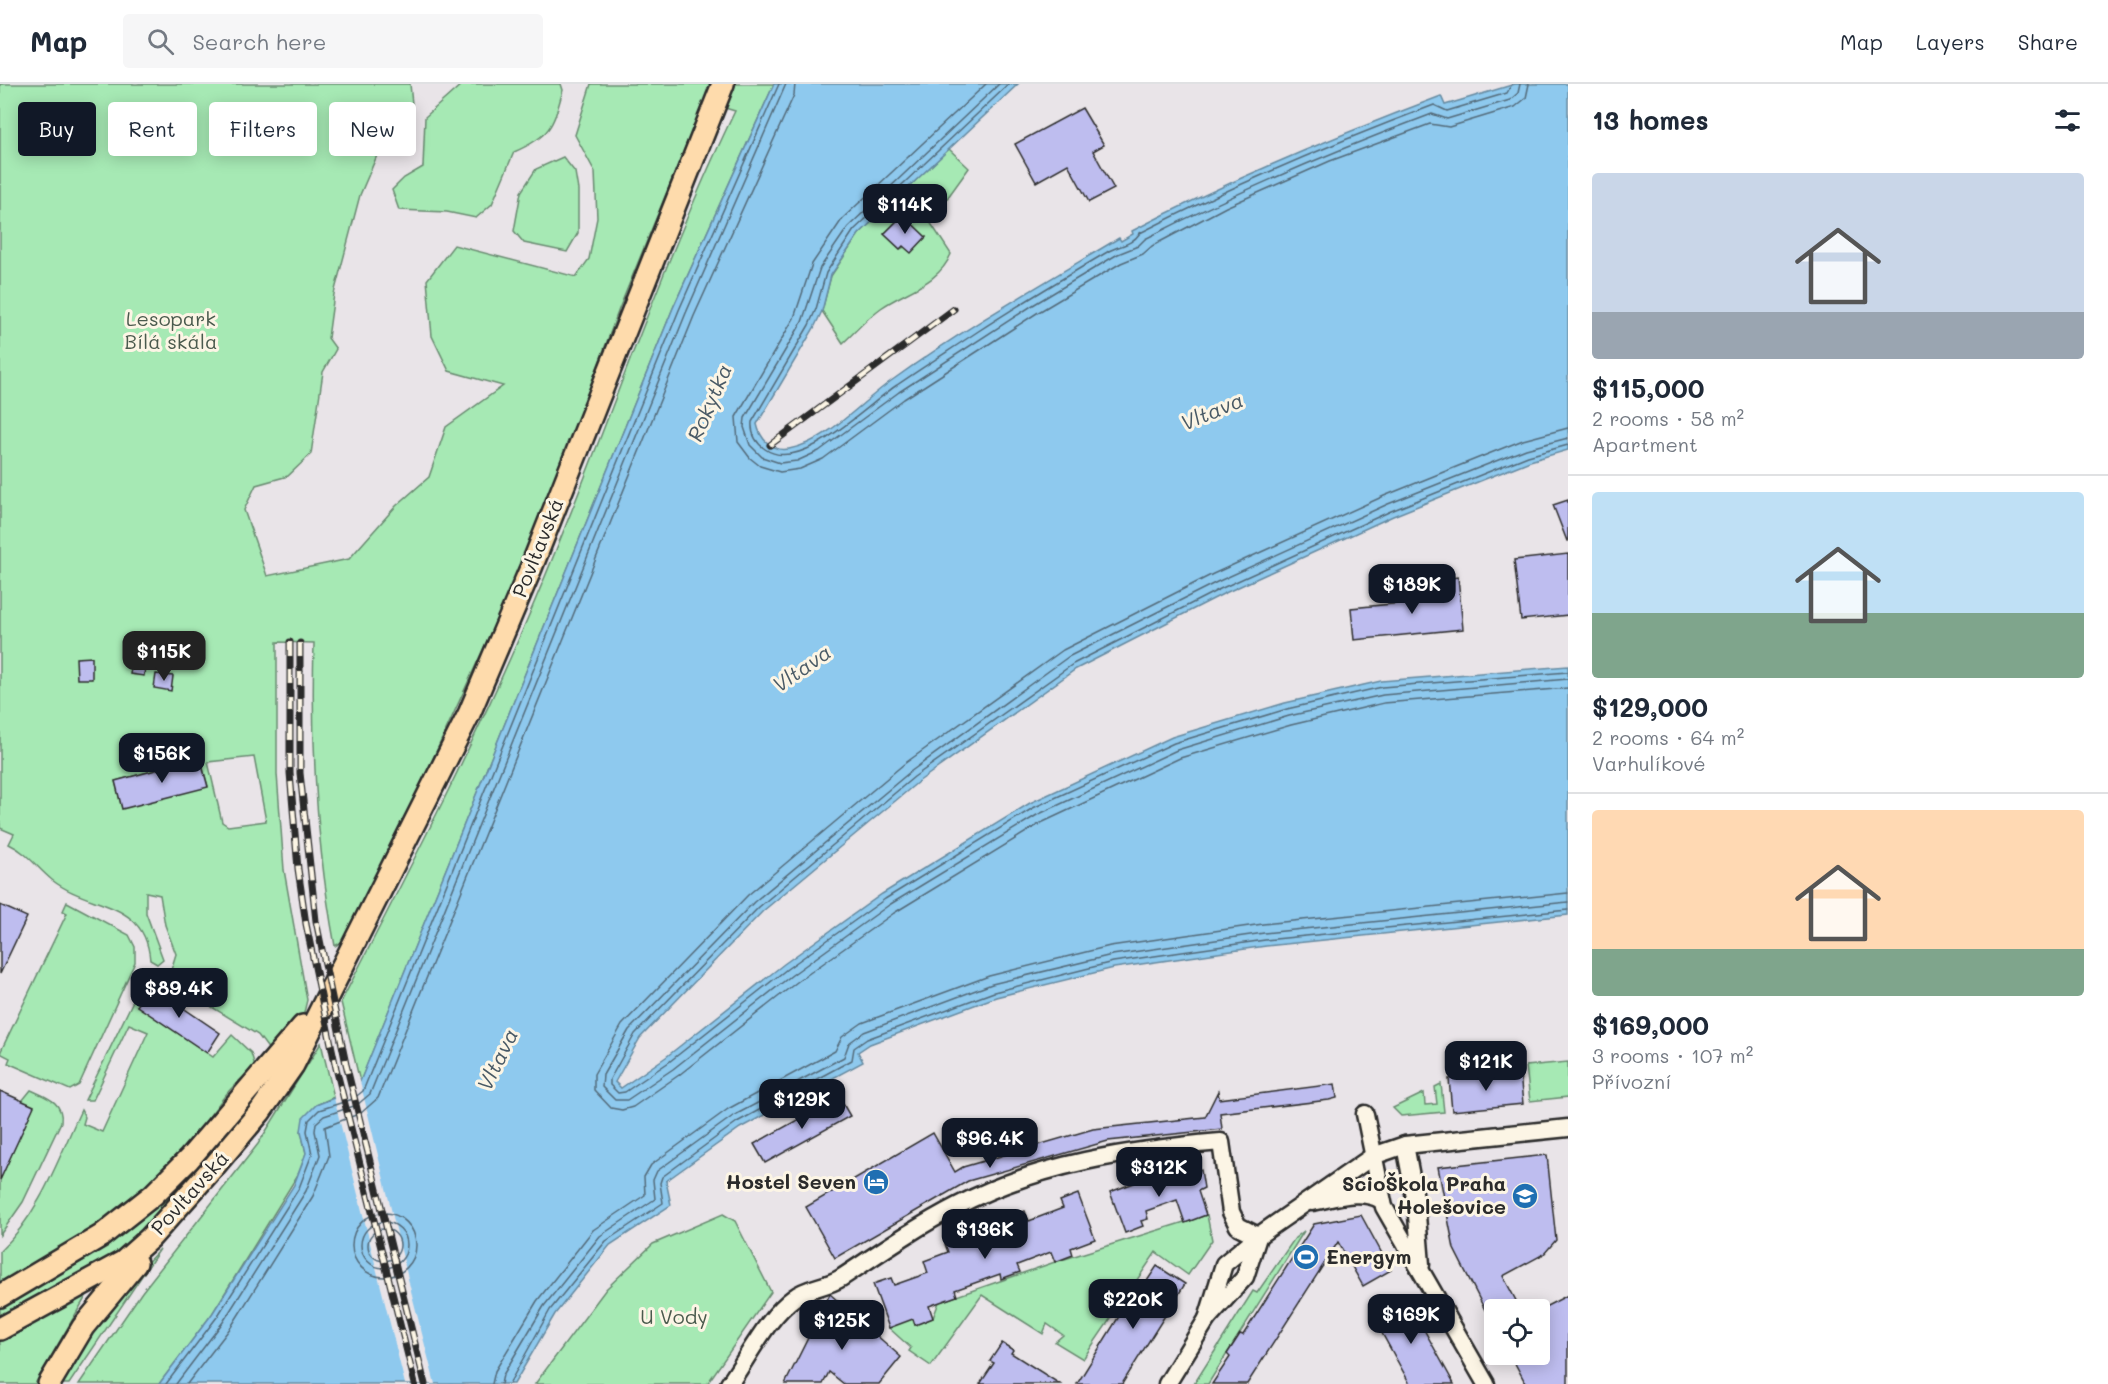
<!DOCTYPE html>
<html lang="en">
<head>
<meta charset="utf-8">
<style>
  :root { --surface:#fff; --page:#f6f6f7; --text:#1f2937; --muted:#747a83; --line:#e0e1e3; --accent:#111827 }
  body { margin:0; font-family:Mali,sans-serif; background:var(--page); color:var(--text); height:100vh; display:flex; flex-direction:column; font-size:22px; white-space:nowrap }
  * { box-sizing:border-box; margin:0 }
  p { font-size:20px; color:var(--muted) }
  .icon { flex:none; width:33px; height:33px; fill:none; stroke:currentColor; stroke-width:2; stroke-linecap:round; stroke-linejoin:round }
  .map { position:relative; flex:1; overflow:hidden }
  .panel { display:flex; flex-direction:column; background:var(--surface); width:540px }
  .panel>* { flex:none }
  .banner { position:absolute; left:18px; top:18px; width:570px; height:54px; display:flex; gap:12px }
  .fabs { position:absolute; left:1484px; top:1215px; display:grid; gap:12px }
  .fabs a { display:grid; place-items:center; width:66px; height:66px; border-radius:6px; background:var(--surface); box-shadow:0 3px 15px #0003; font-size:30px }
  .price { position:absolute; translate:-50% -51px; padding:0 14px; border-radius:12px; background:var(--accent); color:#fff; font-size:20px; line-height:39px; filter:drop-shadow(0 2px 3px #0008) }
  .price::after { content:''; position:absolute; left:50%; top:36px; width:18px; height:14px; margin-left:-9px; background:inherit; clip-path:polygon(0 0,100% 0,50% 100%) }
  .price.on { background:#222; color:#fff }
  ul { padding:0; list-style:none }
  li { display:grid; align-content:center; gap:12px; height:318px; padding:0 24px }
  li+li { border-top:2px solid var(--line) }
  li span { display:grid; place-items:center; height:186px; border-radius:6px; color:#555 }
  li>.icon { margin-inline-start:auto }
  span .icon { width:108px; height:108px; fill:#fffc; stroke-width:1 }
  li b { font-size:26px }
  h2 { display:flex; justify-content:space-between; align-items:center; height:72px; padding:0 24px; font-size:26px }
  .chip { padding:0 21px; border-radius:6px; background:var(--surface); box-shadow:0 3px 15px #0003; font-size:21px; line-height:54px }
  .chip.on { background:var(--accent); color:#fff }
  header { display:flex; align-items:center; gap:36px; box-sizing:border-box; height:84px; padding:0 30px; background:var(--surface); border-bottom:2px solid var(--line) }
  header strong { font-size:28px }
  nav { display:flex; gap:33px; margin-inline-start:auto; font-size:21px }
  .search { width:420px; height:54px; background:var(--page); display:flex; align-items:center; gap:15px; box-sizing:border-box; padding:0 21px; border-radius:6px; color:var(--muted); font-size:22px }
  main { display:flex; flex:1; min-height:0 }
  .map>svg:first-child { display:block }
</style>
</head>
<body>
<header>
<strong>Map</strong>
<div class="search"><svg class="icon" aria-label="search" viewBox="0 0 24 24"><circle cx="10" cy="10" r="6"/><path d="M15 15l6 6"/></svg>Search here</div>
<nav><a>Map</a><a>Layers</a><a>Share</a></nav>
</header>
<main>
<div class="map">
<svg width="1568" height="1300" viewBox="0 0 1568 1300">
  <rect width="100%" height="100%" fill="#e9e4e8"/>
  <filter id="ink" filterUnits="userSpaceOnUse"><feTurbulence type="fractalNoise" baseFrequency=".0167" numOctaves="2"/><feDisplacementMap in="SourceGraphic" scale="12" xChannelSelector="R" yChannelSelector="G"/><feConvolveMatrix kernelMatrix="1 2 1 2 8 2 1 2 1" color-interpolation-filters="sRGB"/></filter>
  <g filter="url(#ink)">
    <g fill="#a6e9b4" stroke="#688a70" stroke-width="1.5" fill-rule="evenodd">
      <path d="M0,0H410L412,20L385,53L360,111L334,210L328,254L336,265L323,288L311,370L288,392L256,401L244,426L267,492L349,475L396,422L429,393L446,343L503,302L449,287L432,252L427,196L454,161L576,193L589,175L597,134L595,88L575,51L591,0H711L619,225L533,457L429,683L345,856L335,862C316,761 311,662 314,559L277,558V690L284,786L307,916L303,933L270,967L258,951L205,919L171,886L176,870L165,841L160,811L146,808V829L163,875L157,880L150,876C145,815 90,826 52,796C36,783 28,769 9,760L14,750L0,744ZM254,673L266,737L228,742L222,738L208,678ZM200,674L208,702L122,724L115,697Z"/>
      <path d="M462,0H561L563,6C553,42 551,52 514,68L492,120L476,134L447,128L399,126L392,106L404,94L423,83L425,33Z"/>
      <path d="M736,0H774L673,224L360,998L341,918C410,784 479,651 537,512C605,351 659,185 735,27L725,24Z"/>
      <path d="M949,65L969,84L930,138L951,170C939,200 905,207 881,224C867,234 855,248 843,259L822,227L831,192L859,150ZM903,131L926,153L900,165L884,150Z"/>
      <path d="M563,73L575,88L578,106V149L567,168L524,159L514,147L521,108L536,85Z"/>
      <path d="M67,818L129,851L135,863V878L79,1001L70,1006L8,979L10,974L0,969L67,829L63,827Z"/>
      <path d="M146,890L163,893L186,915L183,924L138,922L213,973L232,951L251,969L255,982C247,990 237,998 229,1007C211,1028 197,1052 178,1072C134,1118 59,1176 0,1198V1167C40,1130 58,1075 81,1026L85,1033L83,1040L102,1048L148,948L129,940L93,1016H85Z"/>
      <path d="M321,959L334,1013L316,1021L301,1047L306,1069L302,1084L212,1230L159,1300H79L142,1208L258,1060Z"/>
      <path d="M1568,978V1013L1530,1017L1526,982Z"/>
      <path d="M1441,1000L1444,1028L1401,1032L1393,1024L1424,1009L1425,1021L1437,1020L1435,1003Z"/>
      <path d="M31,1006C46,1013 64,1018 61,1038L23,1118L0,1151V1096L33,1023L22,1017Z"/>
      <path d="M231,1041L235,1043L128,1167L62,1197L0,1234V1223L84,1176L138,1137L191,1089Z"/>
      <path d="M723,1130L735,1137L771,1208L707,1300H535L606,1205L653,1160Z"/>
      <path d="M1207,1131L1212,1156L1188,1191L1156,1168L1083,1275L1055,1258L1063,1251L1047,1240L1043,1250L982,1211L931,1282L909,1267L911,1264L889,1244L912,1233L915,1241L933,1234L939,1218L1055,1178Z"/>
      <path d="M1304,1147L1208,1300H1194L1253,1207L1257,1209L1295,1154Z"/>
      <path d="M160,1165L69,1300H58C86,1251 121,1204 160,1165Z"/>
      <path d="M88,1209L35,1300H0V1257Z"/>
    </g>
    <path fill="#8ec9ee" stroke="#668aa0" stroke-width="1.5" d="M774,0H1018L859,150L831,191L822,227L814,244L757,340C760,355 772,368 789,365C827,358 860,319 891,297C963,245 1042,200 1119,154L1121,157L1133,150L1132,147C1232,95 1335,52 1441,12L1445,21L1515,0H1568V366L1530,377L1393,432L1223,510L1076,585L918,698L763,827L640,954L615,998L621,1004L666,973L784,880L882,810L1030,719L1172,653L1285,619L1381,597L1568,582V831L1266,862L1114,884L996,913L870,960L858,968L863,978L740,1044L666,1097L671,1121L610,1161L555,1230L514,1300H159L212,1230L294,1101L306,1069L301,1047L303,1034L316,1021L357,1005L673,224Z"/>
    <path fill="#e9e4e8" d="M359,993L412,1211L435,1300H405L370,1159L333,1010L350,1006L355,1003Z"/>
    <g fill="none" stroke-linecap="round" stroke-linejoin="round">
      <g stroke="#536a79" stroke-width="1.5">
        <path d="M986,0L843,134L812,180L794,234L736,333L738,358L750,374L760,382L780,388L800,385L823,375L904,315L1037,229L1121,179L1143,170L1152,162L1226,123L1330,77L1430,40L1449,43L1515,23L1526,14L1529,0"/>
        <path d="M999,0L848,143L820,184L802,238L745,334L744,343L750,361L762,373L780,379L797,377L819,367L899,308L1033,221L1118,170L1138,162L1145,155C1239,107 1333,67 1432,30L1447,35L1510,16L1518,9L1520,0"/>
        <path d="M1009,0L854,146L826,189L816,225L809,241L752,338C751,350 755,358 765,365C801,391 868,320 897,301C923,283 950,266 977,248C1020,220 1065,193 1109,167C1120,161 1132,161 1140,149C1236,100 1333,59 1434,21L1447,27L1507,9L1512,0"/>
        <path d="M1568,344L1523,356L1384,412L1213,490L1063,566L904,680L748,811L622,941L594,990V1006L611,1024L622,1026L633,1023L679,991L797,898L894,829L1041,739L1180,674L1291,641L1384,619L1568,604"/>
        <path d="M1568,354L1526,365L1388,420L1217,498L1068,573L910,688L754,818L629,946L603,991L602,1003L615,1016H627L673,985L792,891L889,821L1037,731L1177,666L1289,632L1383,611L1568,595"/>
        <path d="M1568,361L1528,372L1391,427L1220,505L1073,580L914,693L759,823L635,950L610,995V1001L618,1009L625,1008L669,978L787,885L885,815L1033,724L1174,659L1287,625L1382,603L1568,588"/>
        <circle cx="384" cy="1161" r="32"/>
        <circle cx="384" cy="1161" r="23"/>
        <circle cx="384" cy="1161" r="16"/>
        <path d="M166,1300L217,1233L299,1104L312,1070L307,1047L309,1036L319,1026L353,1015L363,1007L679,226L779,0"/>
        <path d="M176,1300L223,1238L306,1107L320,1071L315,1047L316,1039L324,1032L357,1021L370,1010L686,229L786,0"/>
        <path d="M187,1300L231,1243L313,1112L329,1072L325,1043L361,1029L378,1014L694,232L794,11L795,0"/>
        <path d="M492,1300L495,1287L537,1217L593,1146L645,1111L644,1093L651,1081L728,1025L835,967L842,953L862,939L989,892L1110,862L1263,840L1568,809"/>
        <path d="M501,1300L503,1291L544,1222L600,1152L655,1115L653,1096L657,1087L733,1032L844,973L849,959L864,948L992,900L1112,871L1264,849L1568,818"/>
        <path d="M509,1300L550,1226L606,1157L663,1119L660,1099L662,1093L737,1038L852,976L854,964L867,955L994,908L1113,878L1265,856L1568,826"/>
      </g>
    </g>
    <g fill="#bebdef" stroke="#2b2b2b" stroke-width="1.5">
      <path d="M1082,24L1104,61L1093,67L1114,105L1089,118L1068,80L1036,98L1015,60Z"/>
      <path d="M903,131L926,153L911,169L903,162L900,165L884,150Z"/>
      <path d="M1568,416V457H1567L1553,421Z"/>
      <path d="M1568,470V531L1521,536L1514,476Z"/>
      <path d="M1458,493L1463,545L1354,556L1351,524L1423,517V512L1435,510L1433,496Z"/>
      <path d="M92,573V595H77L76,574Z"/>
      <path d="M133,573L146,574L144,592L130,590Z"/>
      <path d="M156,590L173,592L171,607L154,604Z"/>
      <path d="M200,674L208,703L122,725L115,697Z"/>
      <path d="M0,821L27,833L0,890Z"/>
      <path d="M151,902L220,949L207,969L137,922Z"/>
      <path d="M1520,989L1523,1020L1452,1027L1449,995Z"/>
      <path d="M1335,1000L1337,1014L1329,1016L1220,1029L1222,1045L1108,1057L968,1097L835,1174L806,1123L933,1049L955,1088L963,1083L1093,1045L1205,1033L1218,1007L1219,1015Z"/>
      <path d="M0,1007L34,1022L0,1096Z"/>
      <path d="M839,1013L850,1032L765,1079L754,1060Z"/>
      <path d="M1547,1071L1556,1156L1544,1170L1503,1192L1521,1226H1485L1454,1165L1438,1083Z"/>
      <path d="M1201,1086L1204,1104L1198,1107L1206,1131L1185,1139L1177,1116L1146,1127L1148,1135L1141,1137L1143,1142L1125,1149L1110,1108L1134,1099L1133,1096Z"/>
      <path d="M1078,1110L1095,1155L1071,1164L1073,1171L1055,1178L1051,1168L1017,1181L1020,1188L1001,1195L1000,1190L955,1206L957,1212L929,1222L933,1234L915,1241L913,1235L889,1244L873,1200L891,1194L894,1201L928,1189L924,1177L948,1168L945,1160L964,1154L965,1158L1009,1141L1007,1134L1025,1127L1029,1137L1063,1124L1060,1117Z"/>
      <path d="M1361,1131L1391,1186L1363,1202L1338,1158L1247,1300H1212L1230,1273L1227,1270L1240,1250L1243,1251L1314,1140Z"/>
      <path d="M1157,1182L1185,1200L1122,1300H1077L1131,1213L1135,1215Z"/>
      <path d="M830,1210L901,1273L879,1300H844L829,1288L823,1300H785Z"/>
      <path d="M1568,1211V1300H1526L1510,1270H1539V1226Z"/>
      <path d="M1406,1213L1454,1300H1410L1372,1231Z"/>
      <path d="M1002,1259L1013,1266L1011,1269L1060,1300H980L994,1279L990,1277Z"/>
    </g>
    <g fill="none" stroke-linecap="round" stroke-linejoin="round">
      <g stroke="#2b2b2b" stroke-width="21">
        <g id="minor">
          <path d="M1365,1030L1384,1123L1486,1300"/>
          <path d="M1405,1061L1416,1119L1421,1181"/>
          <path d="M1312,1118C1334,1114 1361,1104 1381,1116"/>
          <path d="M1207,1235L1224,1180L1258,1152L1373,1072L1405,1061L1568,1044"/>
          <path d="M729,1300C749,1272 767,1233 795,1213C808,1203 827,1203 841,1194C879,1169 916,1143 957,1122C1039,1079 1130,1066 1221,1058L1231,1128L1238,1142L1258,1152"/>
          <path d="M1167,1300L1207,1235L1245,1193L1258,1153"/>
        </g>
      </g>
      <g stroke="#2b2b2b" stroke-width="26">
        <g id="major">
          <path d="M0,1212L101,1152L153,1111L189,1075L303,942"/>
          <path d="M0,1245L123,1178L150,1154L210,1087L260,1028L293,981L469,630L531,484L723,0"/>
          <path d="M49,1300L83,1243L136,1179"/>
        </g>
      </g>
      <use href="#minor" stroke="#fcf5e5" stroke-width="16"/>
      <use href="#major" stroke="#fedbac" stroke-width="21"/>
      <g stroke="#2b2b2b" stroke-width="7">
        <g id="rail">
          <path d="M770,361L954,225"/>
          <path d="M290,558V689L298,785L306,840L336,984L415,1300"/>
          <path d="M300,559V689L316,837L346,980L425,1300"/>
        </g>
      </g>
      <use href="#rail" stroke="#fcf5e5" stroke-width="4.5" stroke-dasharray="14" stroke-linecap="butt"/>
    </g>
  </g>
  <defs>
    <g id="hotel-disc" transform="scale(1.35)"><circle r="9.5" fill="#1f6fb2" stroke="#fcf5e5"/><path d="M-6-4.5h1.5V1H6V5H4.5V3h-9V5H-6ZM-4 0a1.8 1.8 0 1 1 3.6 0ZM.5 0V-2.5h3Q6-2.5 6 0Z" fill="#fff"/></g>
    <g id="school-disc" transform="scale(1.35)"><circle r="9.5" fill="#1f6fb2" stroke="#fcf5e5"/><path d="M0-5L7-2L0 1L-7-2ZM-4 1L0 2.5L4 1V4Q0 6-4 4Z" fill="#fff"/></g>
    <g id="stadium-disc" transform="scale(1.35)"><circle r="9.5" fill="#1f6fb2" stroke="#fcf5e5"/><path d="M0-5a6.5 5 0 1 0 0 10a6.5 5 0 1 0 0-10ZM-3.5-1.8h7v3.6h-7Z" fill="#fff"/></g>
  </defs>
  <g fill-rule="evenodd">
    <use href="#hotel-disc" x="876" y="1098"/>
    <use href="#school-disc" x="1525" y="1112"/>
    <use href="#stadium-disc" x="1306" y="1173"/>
  </g>
  <g text-anchor="middle" stroke-width="6" stroke-linejoin="round" paint-order="stroke">
    <g font-size="20" fill="#4a5a4d" stroke="#fcf5e5">
      <text x="171" y="242">Lesopark<tspan x="171" dy="23">Bílá skála</tspan></text>
      <text x="674" y="1240">U Vody</text>
    </g>
    <g font-size="20" fill="#2b2b2b" stroke="#fcf5e5">
      <text transform="translate(538 464) rotate(-68)" y="7">Povltavská</text>
      <text transform="translate(190 1109) rotate(-48)" y="7">Povltavská</text>
    </g>
    <g font-size="20" font-weight="bold" fill="#2b2b2b" stroke="#fcf5e5" text-anchor="end">
      <text x="856" y="1105">Hostel Seven</text>
      <text x="1506" y="1107">ScioŠkola Praha<tspan x="1506" dy="23">Holešovice</tspan></text>
      <text x="1326" y="1180" text-anchor="start">Energym</text>
    </g>
    <g font-size="21" font-style="italic" fill="#495a66" stroke="#fcf5e5">
      <text transform="translate(710 319) rotate(-67)" y="7">Rokytka</text>
      <text transform="translate(1212 328) rotate(-23)" y="7">Vltava</text>
      <text transform="translate(802 585) rotate(-35)" y="7">Vltava</text>
      <text transform="translate(498 976) rotate(-64)" y="7">Vltava</text>
    </g>
  </g>
</svg>
<div class="fabs">
<a><svg class="icon" aria-label="locate" viewBox="0 0 24 24"><circle cx="12" cy="12" r="6"/><path d="M12 2v4M12 18v4M2 12h4M18 12h4"/></svg></a>
</div>
<b class="price" style="left:905px;top:151px">$114K</b>
<b class="price" style="left:1412px;top:531px">$189K</b>
<b class="price on" style="left:164px;top:598px">$115K</b>
<b class="price" style="left:162px;top:700px">$156K</b>
<b class="price" style="left:179px;top:935px">$89.4K</b>
<b class="price" style="left:1486px;top:1008px">$121K</b>
<b class="price" style="left:802px;top:1046px">$129K</b>
<b class="price" style="left:990px;top:1085px">$96.4K</b>
<b class="price" style="left:1159px;top:1114px">$312K</b>
<b class="price" style="left:985px;top:1176px">$136K</b>
<b class="price" style="left:1133px;top:1246px">$220K</b>
<b class="price" style="left:1411px;top:1261px">$169K</b>
<b class="price" style="left:842px;top:1267px">$125K</b>
<div class="banner">
<a class="chip on">Buy</a>
<a class="chip">Rent</a>
<a class="chip">Filters</a>
<a class="chip">New</a>
</div>
</div>
<section class="panel">
<h2>13 homes<svg class="icon" aria-label="filters" viewBox="0 0 24 24"><path d="M4 7h16M4 17h16"/><circle cx="9" cy="7" r="2"/><circle cx="15" cy="17" r="2"/></svg></h2>
<ul>
<li><span style="background:linear-gradient(#c9d6e8 75%,#9aa5b1 0)"><svg class="icon" aria-label="home" viewBox="0 0 24 24"><path d="M3 11l9-7 9 7M6 9v11h12V9"/></svg></span><div><b>$115,000</b><p>2 rooms · 58 m²</p><p>Apartment</p></div></li>
<li><span style="background:linear-gradient(#bfe0f5 65%,#7fa58c 0)"><svg class="icon" aria-label="home" viewBox="0 0 24 24"><path d="M3 11l9-7 9 7M6 9v11h12V9"/></svg></span><div><b>$129,000</b><p>2 rooms · 64 m²</p><p>Varhulíkové</p></div></li>
<li><span style="background:linear-gradient(#ffd9b3 75%,#7fa58c 0)"><svg class="icon" aria-label="home" viewBox="0 0 24 24"><path d="M3 11l9-7 9 7M6 9v11h12V9"/></svg></span><div><b>$169,000</b><p>3 rooms · 107 m²</p><p>Přívozní</p></div></li>
</ul>
</section>
</main>
</body>
</html>
